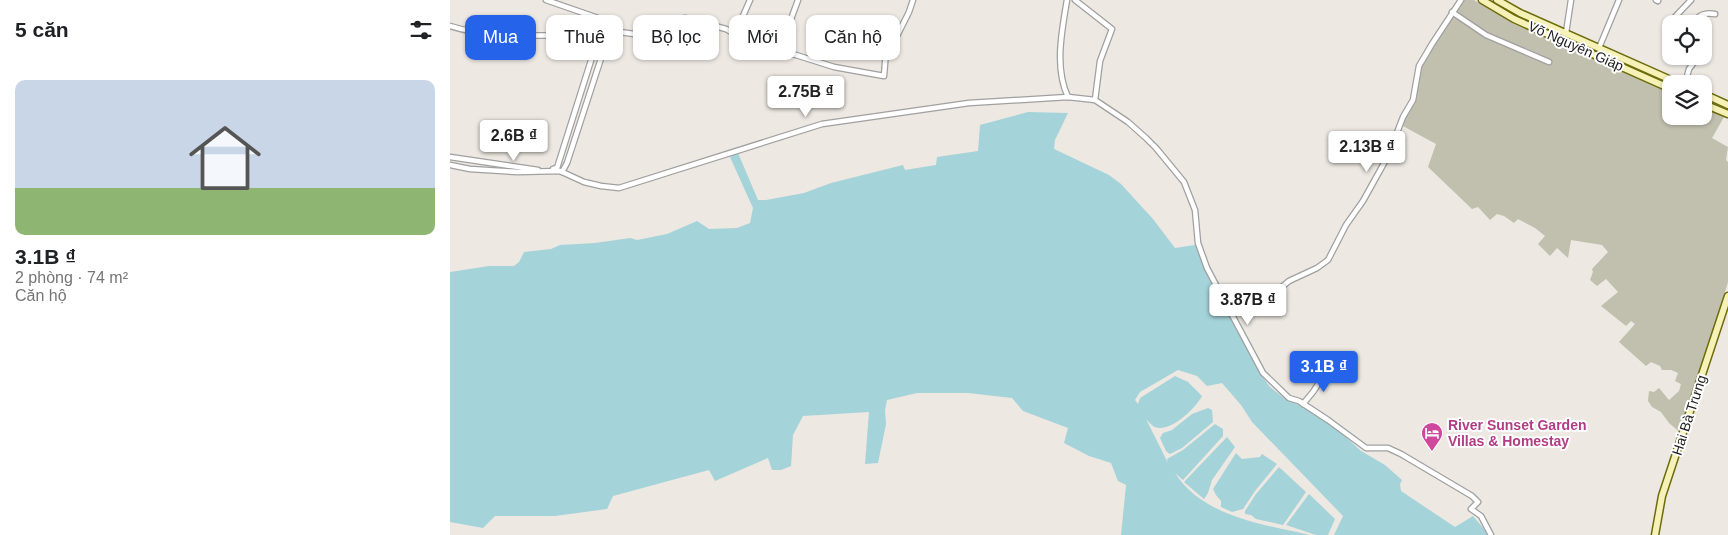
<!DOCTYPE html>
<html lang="vi">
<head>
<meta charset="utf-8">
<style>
  :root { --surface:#fff; --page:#f2f2f2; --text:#202124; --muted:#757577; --line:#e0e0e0; --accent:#2563eb }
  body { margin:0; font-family:Helvetica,sans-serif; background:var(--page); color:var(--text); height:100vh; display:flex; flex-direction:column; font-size:19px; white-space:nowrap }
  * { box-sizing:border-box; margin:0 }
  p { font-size:16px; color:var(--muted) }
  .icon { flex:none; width:28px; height:28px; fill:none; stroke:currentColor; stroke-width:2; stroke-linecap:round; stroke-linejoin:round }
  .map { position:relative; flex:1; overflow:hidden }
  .details { display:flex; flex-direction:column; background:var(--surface); width:450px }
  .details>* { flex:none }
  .guide { position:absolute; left:15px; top:15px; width:475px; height:45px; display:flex; gap:10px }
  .fabs { position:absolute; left:1212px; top:15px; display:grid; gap:10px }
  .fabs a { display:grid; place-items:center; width:50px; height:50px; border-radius:10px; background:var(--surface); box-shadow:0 1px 4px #0004; font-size:25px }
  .price { position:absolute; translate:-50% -42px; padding:0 11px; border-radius:5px; background:#fff; color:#222; font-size:16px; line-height:32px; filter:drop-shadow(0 1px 2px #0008) }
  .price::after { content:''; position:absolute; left:50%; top:30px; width:15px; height:11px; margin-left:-8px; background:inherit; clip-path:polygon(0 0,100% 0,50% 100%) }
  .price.selected { background:var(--accent); color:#fff }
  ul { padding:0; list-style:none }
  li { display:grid; align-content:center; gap:10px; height:265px; padding:0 15px }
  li+li { border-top:1px solid var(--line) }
  li span { display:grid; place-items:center; height:155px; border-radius:10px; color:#555 }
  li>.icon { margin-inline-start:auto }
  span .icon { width:90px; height:90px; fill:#fffc; stroke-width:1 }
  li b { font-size:21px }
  h2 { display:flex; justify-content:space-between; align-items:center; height:60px; padding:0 15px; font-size:21px }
  .pill { padding:0 18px; border-radius:10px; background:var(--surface); box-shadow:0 1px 4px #0004; font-size:18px; line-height:45px }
  .pill.selected { background:var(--accent); color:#fff }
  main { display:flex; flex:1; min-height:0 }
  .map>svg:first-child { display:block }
</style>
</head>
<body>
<main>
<section class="details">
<h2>5 căn<svg class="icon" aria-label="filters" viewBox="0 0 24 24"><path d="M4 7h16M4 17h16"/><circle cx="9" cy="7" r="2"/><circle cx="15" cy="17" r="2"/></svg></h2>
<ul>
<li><span style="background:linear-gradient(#c9d6e8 70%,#8fb573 0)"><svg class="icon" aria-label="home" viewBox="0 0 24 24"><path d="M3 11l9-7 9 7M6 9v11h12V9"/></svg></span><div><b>3.1B ₫</b><p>2 phòng · 74 m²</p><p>Căn hộ</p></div></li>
</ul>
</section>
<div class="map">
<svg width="1278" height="535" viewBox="0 0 1278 535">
  <rect width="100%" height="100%" fill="#ede8e2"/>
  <path fill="#c1bfae" d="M1012,0H1024L1064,24L1221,93V116H1254V108L1274,117L1262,138L1278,147L1276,160L1278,162V282L1232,434L1219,423L1211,412L1202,407L1198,401L1199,391L1204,392L1209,388L1219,400L1229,391L1231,384L1225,381L1228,373L1221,370H1212L1210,366L1201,362L1196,366L1169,342L1185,324L1181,321L1176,326L1151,306L1168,292L1156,279L1147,286L1140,280L1143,272L1142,269L1158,252L1152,245L1121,240L1118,258L1107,248L1100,256L1088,244L1095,236L1085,228L1068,219L1064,223L1054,216L1047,214L1040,220L1028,207L1022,209L978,167L986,144L951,125L964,100L970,66Z"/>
  <g fill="#a4d3d9">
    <path d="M578,112L618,113L605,140L604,149L659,175L671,184L703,219L725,248L745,245L780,318L811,375L820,387L834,398L866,413L888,430L911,451L935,465L952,480L950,484L951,491L1005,527L1023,516L1039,535H884L893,516L802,422L791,405L772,383L757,386L747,376L728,370L690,392L685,400L688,404L690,398L725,376L738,382L752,396C746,408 720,433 705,427C702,426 698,421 696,419L718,463L717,459L733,450L765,424L773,429V436L733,480L725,473C752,516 814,525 860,535H671L676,485L668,481L661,463L639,456L614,443L618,428L573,411L562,398L518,393H467L437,400L435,410L436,424L428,463L415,464L419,412L353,416L343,435L341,466L331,470H322L318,458L265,481L259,470L163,496L157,509L105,516H45L33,528L0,522V272L39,266H64L69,262L74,252L101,249L110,245L145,243L180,238L187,240L217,234L247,221L259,229L287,228L300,223L303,208L280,157L288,153L308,200H316L354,193L381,183L453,165L455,170L486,165L487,157L528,151L530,125Z"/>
    <path d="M758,408L762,410L763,422L732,448L720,454L716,451L710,438L713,433L722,430L742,414Z"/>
    <path d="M777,437L785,447L762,480L758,493L754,499L734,482Z"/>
    <path d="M786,453L792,459L810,457L812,454L827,464L805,491L793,509L782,512L771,507V501L766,495L763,489Z"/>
    <path d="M829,467L856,492L833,525L806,519L801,515L795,514V511L806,494Z"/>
    <path d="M859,494L885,519L878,535H866L836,525Z"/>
  </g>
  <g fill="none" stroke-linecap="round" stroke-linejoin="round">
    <g stroke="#a0a0a0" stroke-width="7">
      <g id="street">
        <path d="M96,0L148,18L152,21L159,35"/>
        <path d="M617,0C612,30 604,68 618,97"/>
        <path d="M625,0L662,29L650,61L645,100"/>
        <path d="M1206,0L1208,1"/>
        <path d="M1002,12L1036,35L1099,62"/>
        <path d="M1228,24L1223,19L1241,0"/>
        <path d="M1242,24C1249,15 1254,12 1265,14"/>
        <path d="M0,26C40,39 90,35 133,35L144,31L150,32L107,168L103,169"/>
        <path d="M1116,33L1121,0"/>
        <path d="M285,34L300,0"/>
        <path d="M1149,48L1169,0"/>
        <path d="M329,52L348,0"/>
        <path d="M1235,84L1239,69L1249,56"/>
        <path d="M0,157L88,170"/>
        <path d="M0,165L20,169L68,172L110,171L134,182L151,186L169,188L372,124L519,103L618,97L645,100L678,122L696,138L706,148L734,182L745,210L748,243L757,268L813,373L839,398L849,401L878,420L916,448H938L951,454L1022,496L1028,502L1021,509L1031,516L1041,535"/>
        <path d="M112,172L117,163L157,40L161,32H170L191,35L222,21L235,18L276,29L300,43L317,49L346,55L384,67L434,76L436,51L448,34L459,12L463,0"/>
        <path d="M781,314L820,297L839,281L867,268L878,260L896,225L913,201L938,156L953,117L963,100L969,66L982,44L1011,0"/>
        <path d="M853,404L863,392L878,369"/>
      </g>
    </g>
    <g stroke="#6c6c0a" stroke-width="9">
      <g id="secondary">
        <path d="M1032,0L1064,19L1221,89"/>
        <path d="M1047,0L1070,13L1230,84"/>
        <path d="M1254,94L1278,105"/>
        <path d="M1254,104L1278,114"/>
        <path d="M1205,535L1212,496L1278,296"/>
      </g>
    </g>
    <use href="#street" stroke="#fff" stroke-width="4.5"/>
    <use href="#secondary" stroke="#f6f2b7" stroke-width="6"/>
  </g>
  <defs>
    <g id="hotel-pin" transform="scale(1.125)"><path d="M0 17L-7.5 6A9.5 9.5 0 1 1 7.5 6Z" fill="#d1479c" stroke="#fff"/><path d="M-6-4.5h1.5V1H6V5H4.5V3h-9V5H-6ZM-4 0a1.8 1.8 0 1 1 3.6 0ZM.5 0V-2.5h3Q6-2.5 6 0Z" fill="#fff"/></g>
  </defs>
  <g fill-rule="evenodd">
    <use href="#hotel-pin" x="982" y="433"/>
  </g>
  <g text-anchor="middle" stroke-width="4" stroke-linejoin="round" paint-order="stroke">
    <g font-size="14" fill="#1c1c1c" stroke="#fff">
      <text transform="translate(1126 46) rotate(24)" y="5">Võ Nguyên Giáp</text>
      <text transform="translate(1239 415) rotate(-72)" y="5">Hai Bà Trưng</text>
    </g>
    <g font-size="14" font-weight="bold" fill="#b23c85" stroke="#fff" text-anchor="start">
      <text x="998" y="430">River Sunset Garden<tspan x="998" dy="16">Villas &amp; Homestay</tspan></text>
    </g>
  </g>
</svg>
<div class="fabs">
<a><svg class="icon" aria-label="locate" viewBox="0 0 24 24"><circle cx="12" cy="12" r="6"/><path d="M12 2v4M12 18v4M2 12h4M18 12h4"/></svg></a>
<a><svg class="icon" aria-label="layers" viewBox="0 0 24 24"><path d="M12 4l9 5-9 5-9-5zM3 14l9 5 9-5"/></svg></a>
</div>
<b class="price" style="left:356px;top:118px">2.75B ₫</b>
<b class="price" style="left:64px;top:162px">2.6B ₫</b>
<b class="price" style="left:917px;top:173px">2.13B ₫</b>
<b class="price" style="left:798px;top:326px">3.87B ₫</b>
<b class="price selected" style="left:874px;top:393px">3.1B ₫</b>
<div class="guide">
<a class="pill selected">Mua</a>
<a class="pill">Thuê</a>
<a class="pill">Bộ lọc</a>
<a class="pill">Mới</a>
<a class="pill">Căn hộ</a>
</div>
</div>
</main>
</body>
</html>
